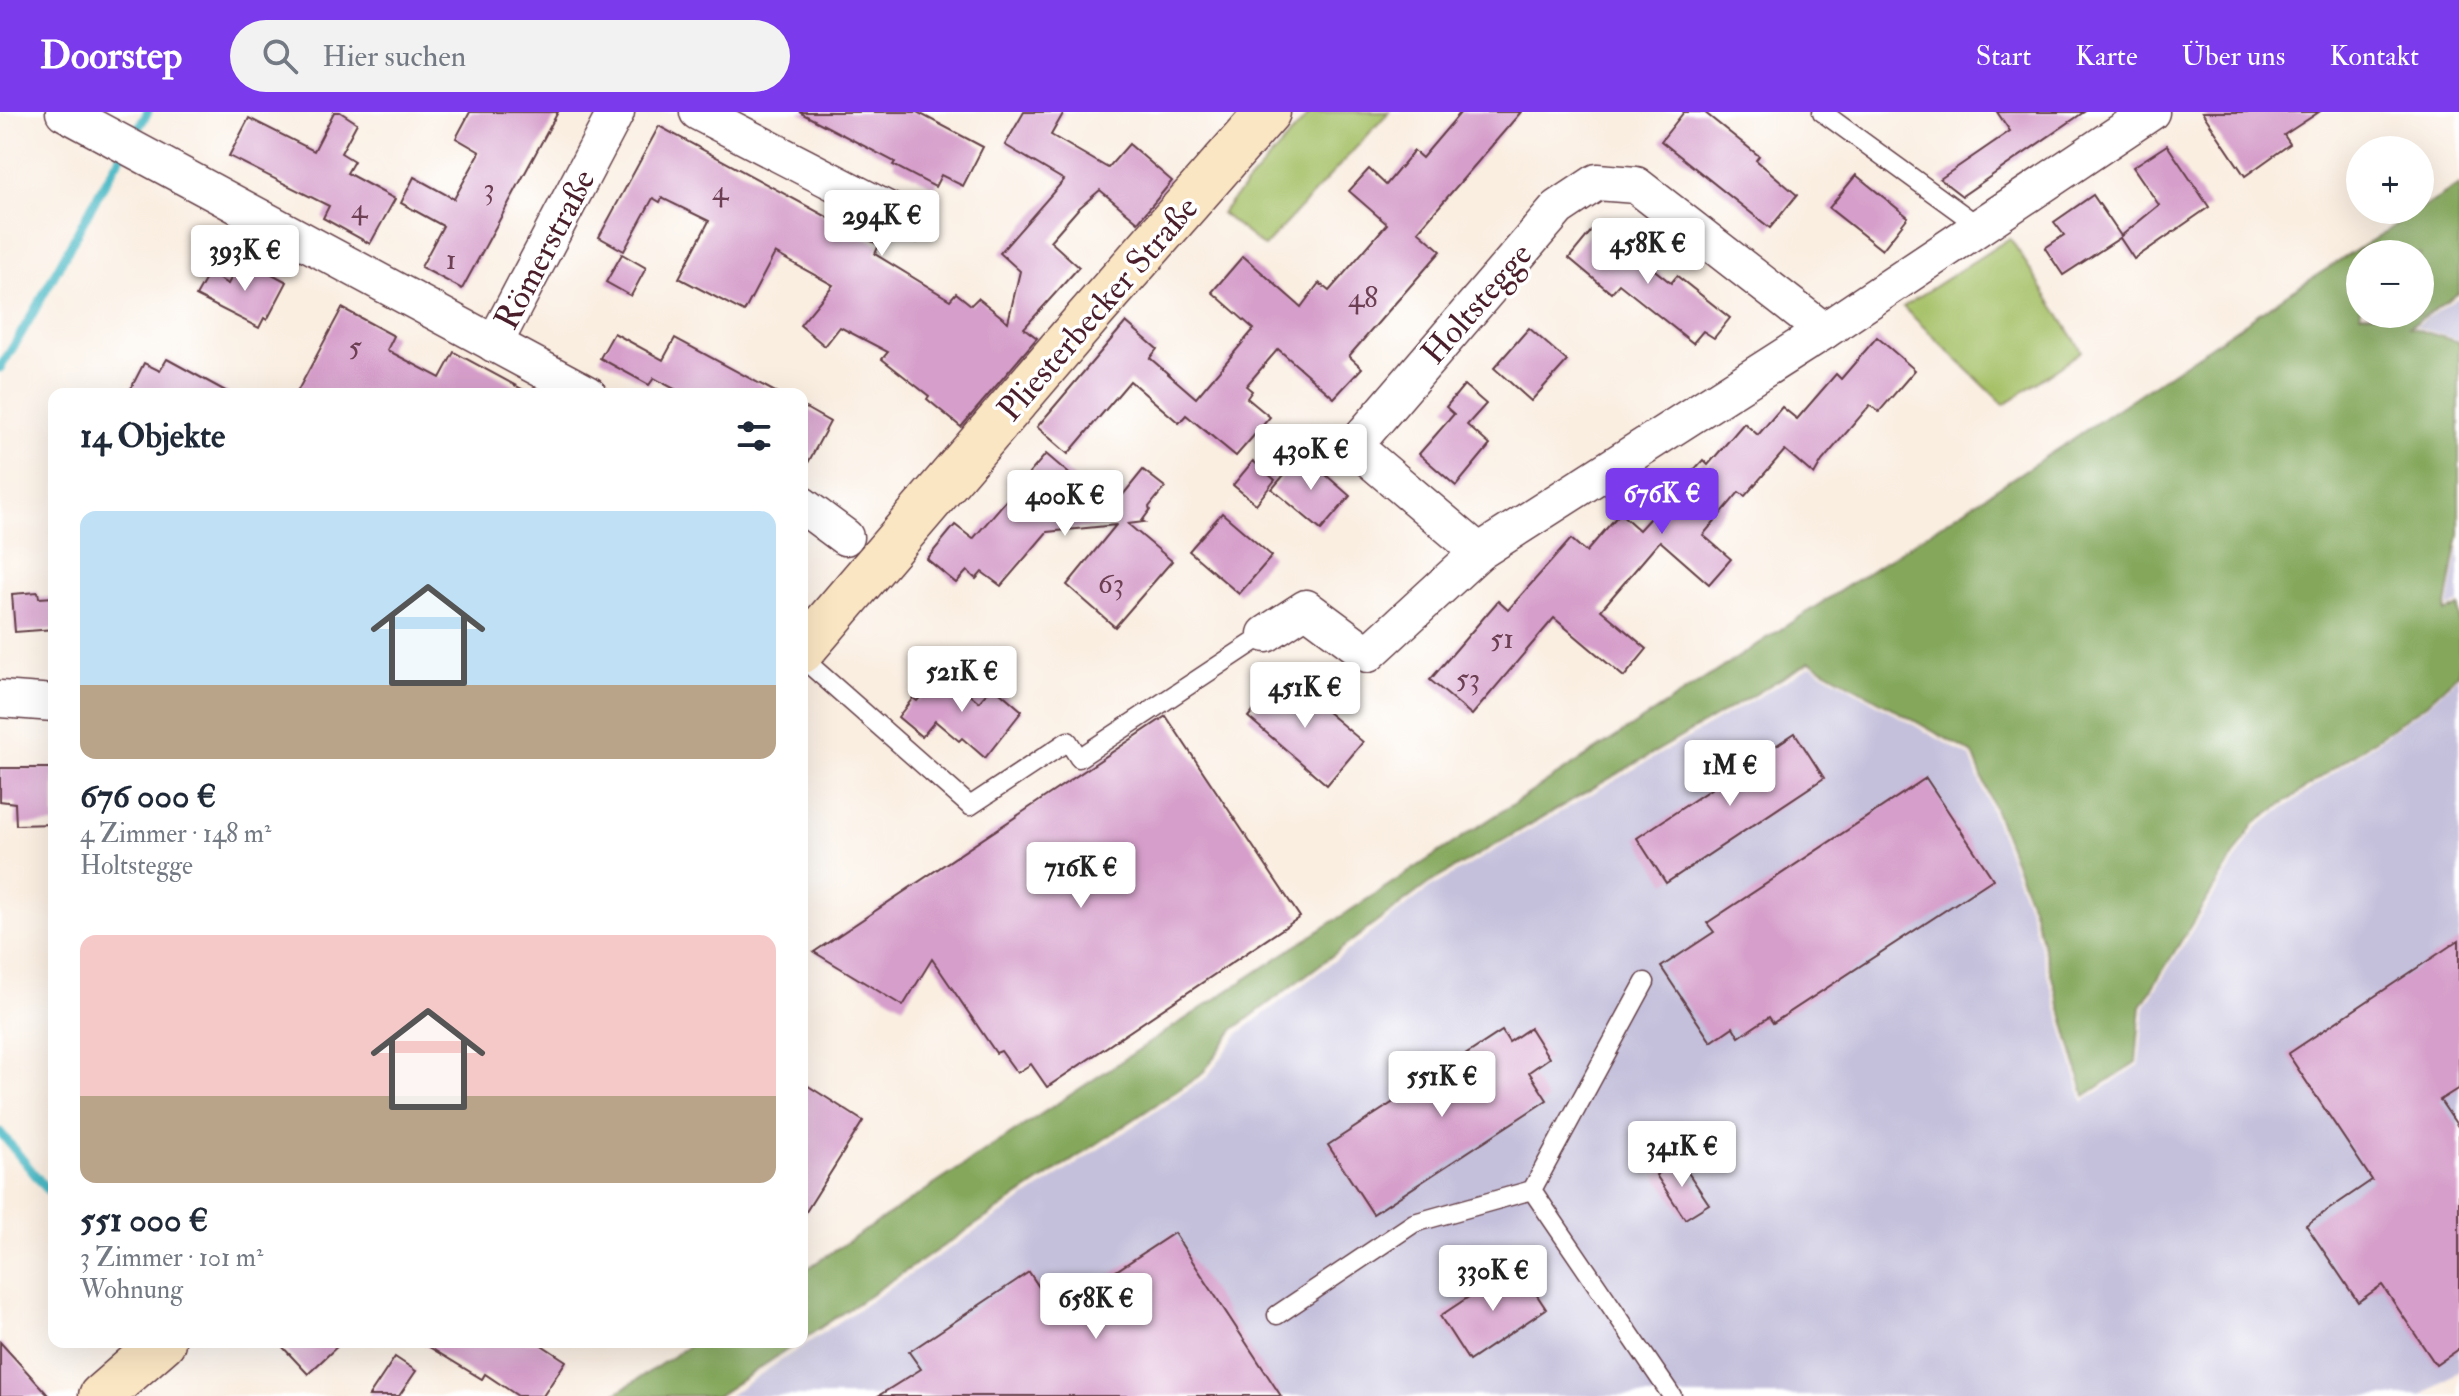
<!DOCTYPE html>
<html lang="de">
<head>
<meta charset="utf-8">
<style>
  :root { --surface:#fff; --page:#f2f2f3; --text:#1f2937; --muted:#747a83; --accent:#7c3aed }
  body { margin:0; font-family:"IM FELL Double Pica",serif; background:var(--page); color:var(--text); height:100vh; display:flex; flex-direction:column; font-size:30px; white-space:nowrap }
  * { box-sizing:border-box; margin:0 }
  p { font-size:26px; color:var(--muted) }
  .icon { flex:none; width:44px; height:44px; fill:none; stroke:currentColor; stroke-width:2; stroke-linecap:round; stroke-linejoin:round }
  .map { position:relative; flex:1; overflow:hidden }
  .drawer { position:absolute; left:48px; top:276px; width:760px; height:960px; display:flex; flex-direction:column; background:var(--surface); border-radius:16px; box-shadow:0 8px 32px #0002 }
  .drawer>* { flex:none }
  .tools { position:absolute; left:2346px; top:24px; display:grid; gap:16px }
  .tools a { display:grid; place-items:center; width:88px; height:88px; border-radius:50%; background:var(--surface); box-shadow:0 8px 32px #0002; font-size:40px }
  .price { position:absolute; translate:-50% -68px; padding:0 18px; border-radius:8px; background:#fff; color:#222; font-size:26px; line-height:52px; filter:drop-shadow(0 2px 4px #0008) }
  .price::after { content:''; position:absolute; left:50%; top:48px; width:24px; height:18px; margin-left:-12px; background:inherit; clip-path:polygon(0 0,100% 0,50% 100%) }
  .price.on { background:var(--accent); color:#fff }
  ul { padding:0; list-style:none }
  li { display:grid; align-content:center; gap:16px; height:424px; padding:0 32px }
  li span { display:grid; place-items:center; height:248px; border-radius:16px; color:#555 }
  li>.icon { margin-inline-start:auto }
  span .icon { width:144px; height:144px; fill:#fffc; stroke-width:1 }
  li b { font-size:34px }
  h2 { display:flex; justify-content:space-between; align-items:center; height:96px; padding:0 32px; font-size:34px }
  header { display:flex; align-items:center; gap:48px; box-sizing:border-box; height:112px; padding:0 40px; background:var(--accent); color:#fff }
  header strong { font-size:38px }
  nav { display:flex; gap:44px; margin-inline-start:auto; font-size:28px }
  .search { width:560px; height:72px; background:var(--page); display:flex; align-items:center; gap:20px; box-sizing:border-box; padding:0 28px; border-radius:44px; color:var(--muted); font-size:30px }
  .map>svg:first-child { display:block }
</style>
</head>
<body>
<header>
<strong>Doorstep</strong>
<div class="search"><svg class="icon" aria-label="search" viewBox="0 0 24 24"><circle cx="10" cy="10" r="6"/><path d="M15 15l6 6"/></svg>Hier suchen</div>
<nav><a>Start</a><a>Karte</a><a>Über uns</a><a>Kontakt</a></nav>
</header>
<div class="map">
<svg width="2459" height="1284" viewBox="0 0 2459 1284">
  <rect width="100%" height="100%" fill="#fff"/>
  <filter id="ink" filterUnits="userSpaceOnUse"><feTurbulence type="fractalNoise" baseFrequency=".0125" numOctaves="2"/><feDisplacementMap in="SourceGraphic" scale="16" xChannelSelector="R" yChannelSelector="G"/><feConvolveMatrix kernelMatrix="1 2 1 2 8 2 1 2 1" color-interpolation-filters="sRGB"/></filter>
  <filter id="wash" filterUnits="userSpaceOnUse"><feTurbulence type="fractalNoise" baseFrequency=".006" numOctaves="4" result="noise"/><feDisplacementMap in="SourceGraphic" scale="32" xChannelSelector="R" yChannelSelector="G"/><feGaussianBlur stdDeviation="1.8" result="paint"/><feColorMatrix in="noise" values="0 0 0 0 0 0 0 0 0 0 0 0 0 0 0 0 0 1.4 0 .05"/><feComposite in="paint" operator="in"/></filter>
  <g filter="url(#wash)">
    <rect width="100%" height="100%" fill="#faeee1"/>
    <g fill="#c4c0db">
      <path d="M2459,185V228L2415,214Z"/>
      <path d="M2459,434V491L2448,496Z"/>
      <path d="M1811,554L1970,645L2030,799L2083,990L2139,953L2145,894L2256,716L2427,594L2459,564V1259L2422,1284H728L1207,965L1239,921L1430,776Z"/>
    </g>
    <g fill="#a6c167" stroke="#787049" stroke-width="2">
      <path d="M1311,0H1389L1264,135L1221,101Z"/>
      <path d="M2010,126L2082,239L2004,293L1903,195Z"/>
    </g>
    <g fill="#84a75c" stroke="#676344" stroke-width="2" fill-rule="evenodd">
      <path d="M2459,73V181L2409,215L2459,230V422L2445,500L2459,494V561L2426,592L2253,713L2141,894L2136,950L2085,984L2033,797L1973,642L1810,550L1428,772L1234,917L1202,962L802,1228V1160L1314,822L2071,328L2292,179ZM2360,142H2420V202H2360Z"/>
      <path d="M695,1230H799L717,1284H612Z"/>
    </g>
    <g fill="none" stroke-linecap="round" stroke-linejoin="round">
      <g stroke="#4cbac6" stroke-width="9">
        <path d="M131,28L148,0"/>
        <path d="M0,256C45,186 80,111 123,40"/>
        <path d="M0,1020L54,1086"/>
      </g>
    </g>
    <g id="blocks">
      <g fill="#d69fcb">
        <path d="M334,0H340L357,11L341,41L354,49L347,61L395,87L370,132L323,106L329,94L229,44L249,6L314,39Z"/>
        <path d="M470,0H558L462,177L421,155L443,114L401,91L414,65L454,87L480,40L456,26Z"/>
        <path d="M799,0H917L983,35L963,74L941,63L935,75L893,53L895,50Z"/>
        <path d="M1024,0H1064L1051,23L1108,56L1129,32L1172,69L1138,110L1100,78L1078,97L1050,129L1079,155L1024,216L1037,226L961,315L927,287L929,284L882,247L888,240L840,215L825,234L800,213L833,173L775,141L744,200L679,166L709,109L662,86L660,90L653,86L624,139L599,125L659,14L879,133L875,142L950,188L956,181L971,193L978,186L1008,210L1020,159L1000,141L1064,68L1005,33Z"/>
        <path d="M1461,0H1521L1418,119L1441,139L1349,244L1362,256L1334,286L1278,237L1246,274L1252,279L1247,286L1270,305L1236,344L1186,303L1179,311L1130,269L1068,342L1037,315L1126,210L1157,237L1150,246L1196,286L1254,217L1212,180L1243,144L1301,195L1319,171L1329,179L1387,112L1349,79L1369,57L1386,73L1414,39L1422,46Z"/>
        <path d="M1684,0H1704L1759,44L1756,48L1797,83L1770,116L1661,29Z"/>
        <path d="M1997,0H2084L1962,84L1940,67L2010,19Z"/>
        <path d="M2202,0H2319L2284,23L2290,32L2245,64Z"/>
        <path d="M2167,33L2209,95L2134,147L2120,126L2063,163L2045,136L2064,123L2054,110L2093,83L2121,124L2159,93L2133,55Z"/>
        <path d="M1856,63L1908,105L1882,138L1829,96Z"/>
        <path d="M1597,112L1671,171L1677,164L1730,206L1714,226L1703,219L1693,231L1619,172L1611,181L1569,146Z"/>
        <path d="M622,142L646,156L631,184L606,170Z"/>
        <path d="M242,146L287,170L267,208L264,206L259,216L196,184L209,161L228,172Z"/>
        <path d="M342,196L394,224L387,238L440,266L454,240L531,282H296Z"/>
        <path d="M1529,216L1567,249L1531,289L1494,256Z"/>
        <path d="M614,221L663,248L675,226L779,282H684L654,266L649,273L600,246Z"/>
        <path d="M1877,225L1915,258L1879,300L1870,293L1822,349L1814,363L1785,338L1745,384L1739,380L1703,423L1731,447L1709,472L1660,429L1601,498L1647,537L1624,565L1554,506L1472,603L1430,568L1498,489L1508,498L1571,427L1586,440L1620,401L1639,418L1703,348L1708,353L1744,311L1758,323L1782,295L1797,307L1836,262L1841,267Z"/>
        <path d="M167,247L231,282H128L144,251L160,259Z"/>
        <path d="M1464,273L1486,292L1467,313L1490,333L1456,374L1419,342L1454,302L1446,295Z"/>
        <path d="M802,294L830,310L802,362Z"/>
        <path d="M1046,342L1094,383L1114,394L1143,358L1165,375L1149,395L1150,398L1142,409L1144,410L1128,412L1172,449L1115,515L1067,473L1116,413L1047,420L1001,474L982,460L976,467L967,459L956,471L927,447L955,413L973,427Z"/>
        <path d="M1302,342L1350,384L1321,418L1272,377Z"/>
        <path d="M1253,349L1275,368L1256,392L1233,373Z"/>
        <path d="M1222,401L1272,444L1239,482L1189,439Z"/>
        <path d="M38,480L39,486L54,485V517L15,520L12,482Z"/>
        <path d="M943,560L979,590L993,574L1022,599L985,646L962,626L959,629L935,609L922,625L898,605L913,586L917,589Z"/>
        <path d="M1283,563L1363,630L1327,673L1248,605Z"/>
        <path d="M1166,604L1300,805L1047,975L1031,952L1017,961L1001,939L996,941L932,847L903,894L814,840Z"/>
        <path d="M1795,621L1824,666L1666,771L1637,726Z"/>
        <path d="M0,656H54V712L16,713L15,691L0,689Z"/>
        <path d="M1926,666L1993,767L1773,911L1769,905L1739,925L1733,915L1711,930L1661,855L1714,820L1707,811Z"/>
        <path d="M2459,828V976L2440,988L2459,1016V1237L2436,1253L2382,1173L2358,1190L2306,1113L2372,1068L2288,942Z"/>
        <path d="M1530,916L1549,946L1529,960L1547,988L1373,1102L1328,1033L1502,919L1509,930Z"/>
        <path d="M802,970L863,1009L802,1106Z"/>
        <path d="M1679,1047L1709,1092L1685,1107L1656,1063Z"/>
        <path d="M1174,1121L1281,1284H878L921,1257L909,1240L1029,1160L1055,1199Z"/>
        <path d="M1517,1153L1546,1197L1469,1249L1440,1204Z"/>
        <path d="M0,1230L49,1284H0Z"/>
        <path d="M278,1230H342L308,1262Z"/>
        <path d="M421,1230H537L566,1249L543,1284H518L485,1262L482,1267Z"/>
        <path d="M395,1245L416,1259L399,1284H369Z"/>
      </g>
    </g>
  </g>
  <g filter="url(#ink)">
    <use href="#blocks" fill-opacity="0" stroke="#643e46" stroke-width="2"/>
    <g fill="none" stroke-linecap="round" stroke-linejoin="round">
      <g stroke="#643e46" stroke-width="21">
        <g id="lane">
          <path d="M1822,0L1980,115"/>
          <path d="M802,546L970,694L1068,629L1079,646L1266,522"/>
          <path d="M1645,870L1532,1078L1672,1284"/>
          <path d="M1277,1203L1414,1111L1532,1078"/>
        </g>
      </g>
      <g stroke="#643e46" stroke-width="39">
        <g id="street">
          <path d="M64,0L588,282"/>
          <path d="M698,0L915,112"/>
          <path d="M494,232L616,0"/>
          <path d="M802,393L845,425"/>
          <path d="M1479,440L1354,334L1558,96L1597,70L1636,73L1824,219"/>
          <path d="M1266,522L1306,496L1368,542L1479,440L1824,219L2151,0"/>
          <path d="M0,587L54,591"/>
        </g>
      </g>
      <g stroke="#643e46" stroke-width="47">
        <g id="secondary">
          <path d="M802,539L1087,206L1268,0"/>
          <path d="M101,1284L163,1230"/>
        </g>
      </g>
      <use href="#lane" stroke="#fff" stroke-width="18"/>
      <use href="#street" stroke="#fff" stroke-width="36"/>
      <use href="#secondary" stroke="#fbe6c3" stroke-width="44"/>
    </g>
  </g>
  <g text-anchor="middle" stroke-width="7" stroke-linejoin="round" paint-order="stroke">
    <g font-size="30" fill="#6d3f53">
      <text x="489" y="86">3</text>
      <text x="720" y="88">4</text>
      <text x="359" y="106">4</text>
      <text x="451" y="157">1</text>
      <text x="1363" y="195">48</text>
      <text x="355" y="244">5</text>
      <text x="1111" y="481">63</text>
      <text x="1502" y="536">51</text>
      <text x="1468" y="576">53</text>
    </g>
    <g font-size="34" fill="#4a1f2b" stroke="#fff">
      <text transform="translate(544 137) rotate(-62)" y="12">Römerstraße</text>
      <text transform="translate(1476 191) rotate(-49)" y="12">Holtstegge</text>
      <text transform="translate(1097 196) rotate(-49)" y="12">Pliesterbecker Straße</text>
    </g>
  </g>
</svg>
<div class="tools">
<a>+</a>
<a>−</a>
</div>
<b class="price" style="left:882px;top:146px">294K €</b>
<b class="price" style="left:1648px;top:174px">458K €</b>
<b class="price" style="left:245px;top:181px">393K €</b>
<b class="price" style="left:1311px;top:380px">430K €</b>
<b class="price on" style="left:1662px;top:424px">676K €</b>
<b class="price" style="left:1065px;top:426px">400K €</b>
<b class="price" style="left:962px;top:602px">521K €</b>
<b class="price" style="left:1305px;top:618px">451K €</b>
<b class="price" style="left:1730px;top:696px">1M €</b>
<b class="price" style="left:1081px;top:798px">716K €</b>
<b class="price" style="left:1442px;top:1007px">551K €</b>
<b class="price" style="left:1682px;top:1077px">341K €</b>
<b class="price" style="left:1493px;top:1201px">330K €</b>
<b class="price" style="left:1096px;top:1229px">658K €</b>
<section class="drawer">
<h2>14 Objekte<svg class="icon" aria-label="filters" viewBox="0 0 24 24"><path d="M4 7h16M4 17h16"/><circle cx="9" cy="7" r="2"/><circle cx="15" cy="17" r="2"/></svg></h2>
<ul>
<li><span style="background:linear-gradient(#bfe0f5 70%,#b9a48a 0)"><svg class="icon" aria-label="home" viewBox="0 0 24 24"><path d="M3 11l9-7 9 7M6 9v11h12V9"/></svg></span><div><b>676 000 €</b><p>4 Zimmer · 148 m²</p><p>Holtstegge</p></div></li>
<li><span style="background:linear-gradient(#f6c9c9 65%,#b9a48a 0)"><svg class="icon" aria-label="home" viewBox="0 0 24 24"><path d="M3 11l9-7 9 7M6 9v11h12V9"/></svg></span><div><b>551 000 €</b><p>3 Zimmer · 101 m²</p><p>Wohnung</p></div></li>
</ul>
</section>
</div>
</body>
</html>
